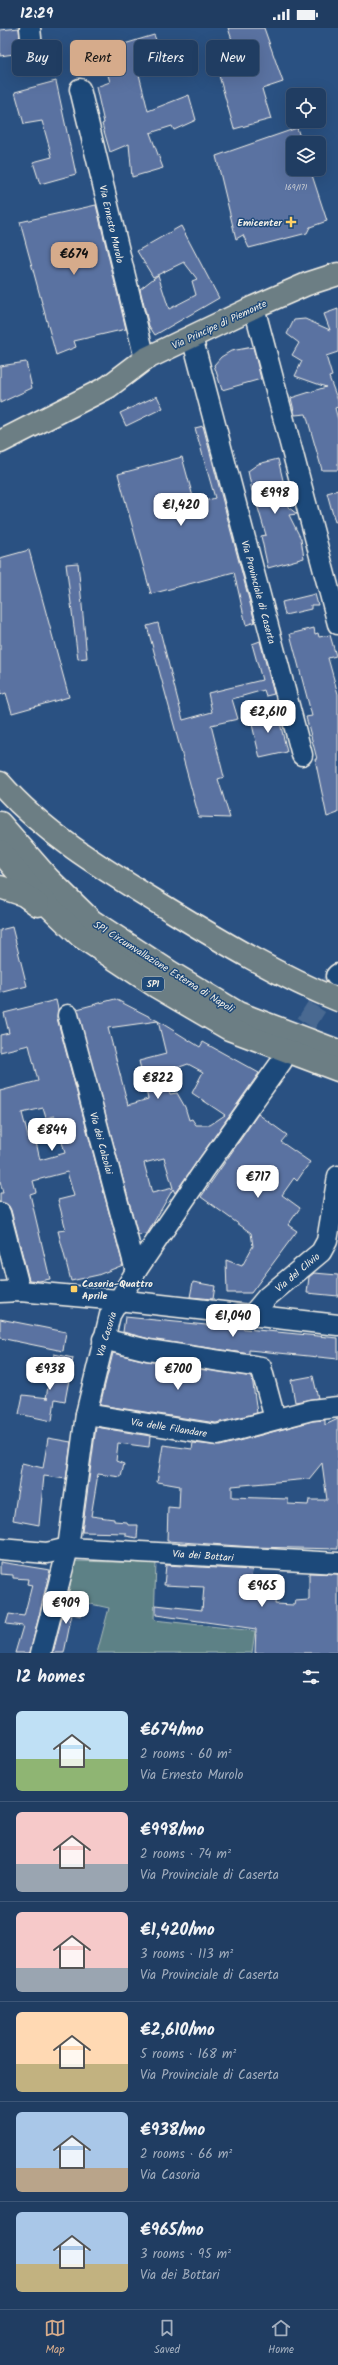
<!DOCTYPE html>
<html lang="en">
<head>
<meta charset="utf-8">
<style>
  :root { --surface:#203d62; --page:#284468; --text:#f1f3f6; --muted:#a2aebe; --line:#3d5677; --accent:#d6ab8b }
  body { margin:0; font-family:Kalam,sans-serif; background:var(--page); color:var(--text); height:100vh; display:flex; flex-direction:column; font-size:15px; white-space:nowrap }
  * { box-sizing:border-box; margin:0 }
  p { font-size:13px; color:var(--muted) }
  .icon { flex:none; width:22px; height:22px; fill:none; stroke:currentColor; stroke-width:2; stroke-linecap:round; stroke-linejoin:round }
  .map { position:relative; height:1625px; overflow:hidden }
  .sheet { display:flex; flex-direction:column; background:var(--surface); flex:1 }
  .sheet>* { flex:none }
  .banner { position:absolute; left:12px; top:12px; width:314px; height:36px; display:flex; gap:8px }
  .fabs { position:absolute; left:286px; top:60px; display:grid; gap:8px }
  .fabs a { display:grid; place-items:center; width:40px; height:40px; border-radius:6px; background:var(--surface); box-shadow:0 4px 16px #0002,0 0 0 1px var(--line); font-size:20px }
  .price { position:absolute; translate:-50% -34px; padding:0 9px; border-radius:8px; background:#fff; color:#222; font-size:13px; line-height:26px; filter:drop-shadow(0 1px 2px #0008) }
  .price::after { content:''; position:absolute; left:50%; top:24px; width:12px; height:9px; margin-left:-6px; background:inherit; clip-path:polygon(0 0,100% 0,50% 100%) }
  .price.current { background:var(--accent); color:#111 }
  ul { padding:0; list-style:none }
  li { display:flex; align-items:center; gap:12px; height:100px; padding:0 16px }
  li+li { border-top:1px solid var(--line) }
  li span { display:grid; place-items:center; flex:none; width:112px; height:80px; border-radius:6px; color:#555 }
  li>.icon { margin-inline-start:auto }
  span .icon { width:48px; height:48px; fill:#fffc; stroke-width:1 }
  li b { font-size:17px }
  h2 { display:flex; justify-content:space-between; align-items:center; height:48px; padding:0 16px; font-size:17px }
  .tag { padding:0 14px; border-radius:6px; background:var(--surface); box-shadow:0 4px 16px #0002,0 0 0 1px var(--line); font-size:14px; line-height:36px }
  .tag.current { background:var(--accent); color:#111 }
  .status { display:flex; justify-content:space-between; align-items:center; height:28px; padding:0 20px; background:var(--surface); direction:ltr }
  .status svg { height:11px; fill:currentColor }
  .tab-bar { display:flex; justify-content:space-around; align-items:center; height:56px; border-top:1px solid var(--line); background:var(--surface); font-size:11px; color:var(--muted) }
  .tab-bar a { display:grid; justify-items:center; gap:2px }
  .tab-bar .current { color:var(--accent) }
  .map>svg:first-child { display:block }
</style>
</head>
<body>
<div class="status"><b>12:29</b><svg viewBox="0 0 49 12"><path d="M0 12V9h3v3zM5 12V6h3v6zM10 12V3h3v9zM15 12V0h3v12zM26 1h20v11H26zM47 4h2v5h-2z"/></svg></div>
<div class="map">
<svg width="338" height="1625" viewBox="0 0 338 1625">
  <rect width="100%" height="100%" fill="#2a5182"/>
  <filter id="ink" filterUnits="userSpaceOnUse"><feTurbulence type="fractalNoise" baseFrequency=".025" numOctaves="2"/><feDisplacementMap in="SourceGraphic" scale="8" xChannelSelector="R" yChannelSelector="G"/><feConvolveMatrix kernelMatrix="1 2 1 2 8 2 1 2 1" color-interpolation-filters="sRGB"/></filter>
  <g filter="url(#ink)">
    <path fill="#5d8186" stroke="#a8b9b7" d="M74,1533L156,1535L154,1592L255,1603L252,1625H97L109,1580L68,1571Z"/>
    <g fill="#5a72a1" stroke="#f4f1e8" fill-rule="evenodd">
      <path d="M19,0L21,25L0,28V2Z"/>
      <path d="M228,0H264L283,54L262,61L271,91L234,101L218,44L240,36Z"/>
      <path d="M154,7L162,26L136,34L148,83L189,67L196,92L174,102L172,98L150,105L163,140L132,149L129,116L110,124L102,96L104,95L96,59L110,54L101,23Z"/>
      <path d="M56,53L76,146L40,156L33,134L52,129L42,93L24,96L15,64Z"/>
      <path d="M297,100L302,115H293V141H310L327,193L310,199L307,205L249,220L243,207L236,211L216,128Z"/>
      <path d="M96,177L126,301L74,313L76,319L56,327L20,194Z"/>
      <path d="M181,198L219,270L155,307L149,298L140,261L158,247L169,281L196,267L192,253L197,251L184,234L153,249L137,223Z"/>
      <path d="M338,281V324L326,328L332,348L329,349L338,373V379L335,380L338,392V442H322L306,386L295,387L291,370L326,359L295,348L302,333L292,327L299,315L287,306L294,292L305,291L330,302L324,286Z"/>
      <path d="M253,319L261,351L222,362L214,337L221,329L231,323Z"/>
      <path d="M26,334L32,360L0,375V338Z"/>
      <path d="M157,368L163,380L126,398L120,385Z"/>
      <path d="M203,398L255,594L246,597L234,544L151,566L118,446L182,429L195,476L215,470L195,400Z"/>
      <path d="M278,431L286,465H289L288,479L297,486L289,487L301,511L304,530L268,540L261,508L266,507L253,463H252L248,443L258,436Z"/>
      <path d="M338,462V493L335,494L327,465Z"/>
      <path d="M29,522L69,669L12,685L6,665L0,667V530Z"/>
      <path d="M78,535L87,630L78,631L66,536Z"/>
      <path d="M315,566L318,577H311V581L285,587L282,574Z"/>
      <path d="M158,595L183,692L212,684L208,665L262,652L252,616L260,613L274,666L266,668L264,662L232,671L238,691L211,697L224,749L218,751L230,790L199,789L147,598Z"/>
      <path d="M314,600L315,606L318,605L319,609L330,607L336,628L328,630L338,666V785L327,789L315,731H317L306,689L312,688L290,606Z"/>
      <path d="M277,682L287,724L260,730L250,688Z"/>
      <path d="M12,899L27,958L0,965V902Z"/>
      <path d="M115,971L158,993L200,1019L203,1014L259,1045L175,1165L173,1161L147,1206L138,1207L77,981ZM158,993L166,1026L139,1033L148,1071L128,1077L108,1000ZM188,1036L203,1044L192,1065L225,1087L210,1097H196L192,1091L189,1092L185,1079L177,1065L170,1066L163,1045ZM164,1130L173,1160L152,1165L144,1135Z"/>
      <path d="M56,972L58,981L57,990L123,1237L98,1247L71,1253L58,1203L66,1202L58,1172L74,1168L67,1144L33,1153L36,1164L30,1166L50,1251L39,1253L29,1252L11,1182L8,1177L0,1174V1165H3L0,1153V1063L38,1053L29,1017L0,1024V1007L9,1005L4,985ZM43,1080L46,1090L55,1088L65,1125L40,1132L36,1114L30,1116L22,1085Z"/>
      <path d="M258,1086L287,1107L281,1114L310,1134L297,1153L294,1150L282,1167L300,1180L288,1197L297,1203L251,1265H227L226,1232L242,1238L253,1218L251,1205L201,1169Z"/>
      <path d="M314,1245L338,1247V1268L307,1265L309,1249Z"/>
      <path d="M193,1254L215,1258L213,1271L190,1269Z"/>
      <path d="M125,1289L338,1310V1331L249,1322V1326L150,1311L123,1304Z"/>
      <path d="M0,1291L66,1304L63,1323L0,1310Z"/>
      <path d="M113,1325L146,1333L252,1349L257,1385L216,1395L100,1377Z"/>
      <path d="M54,1326L73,1330L65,1373L55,1371L52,1393L19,1386L23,1367L49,1370H46Z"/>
      <path d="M313,1348L318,1370L295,1374L291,1352Z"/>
      <path d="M338,1391V1521L253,1519L167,1513L168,1479L179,1480L180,1458L157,1454L163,1417L192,1421L193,1415L220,1418L313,1393L325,1392V1397ZM322,1435L327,1472H309L308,1477L288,1476V1471L232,1469V1458L309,1451Z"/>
      <path d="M96,1399L150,1408L149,1419L118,1415L116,1433L124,1436L121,1449L98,1446L91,1488L114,1491V1493L127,1494L128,1497H138L137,1510L126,1508V1505L82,1504Z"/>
      <path d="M48,1410L71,1414L66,1451L44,1448L39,1497L13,1492L22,1435L43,1440Z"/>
      <path d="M0,1534L50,1542L30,1625H15L23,1598L6,1596L9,1586L24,1588L32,1557L27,1556L28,1551L13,1550V1547L0,1546Z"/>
      <path d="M166,1537L252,1542L251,1550L277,1551L275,1576L294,1577L295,1573L309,1572V1545L338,1546V1625H255L256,1601L156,1587V1577L202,1582L204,1559L164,1557Z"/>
      <path d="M66,1573L83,1577L81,1588L72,1586L64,1625H53Z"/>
    </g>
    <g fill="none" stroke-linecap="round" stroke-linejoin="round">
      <path stroke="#486991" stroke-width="20" stroke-dasharray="20 10" stroke-linecap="butt" d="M290,1021L336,948"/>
      <g stroke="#f4f1e8" stroke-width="23">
        <g id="minor">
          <path d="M30,0L33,29"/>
          <path d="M80,61L145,331"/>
          <path d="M254,279L338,596"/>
          <path d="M192,309L302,727"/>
          <path d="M336,948L338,946"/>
          <path d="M68,987L136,1243"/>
          <path d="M0,1185L20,1263"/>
          <path d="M0,1264L20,1263L118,1272L338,1297"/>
          <path d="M252,1287L267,1269L321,1224L327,1213L338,1148"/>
          <path d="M103,1311L148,1322L261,1339L275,1391"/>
          <path d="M86,1386L217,1407L311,1382L338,1379"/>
          <path d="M0,1521L47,1525L68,1520L338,1535"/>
          <path d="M41,1625L68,1520L86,1386L110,1287L136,1243L205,1141L282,1033"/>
        </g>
      </g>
      <g stroke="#f4f1e8" stroke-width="25">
        <path id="major" d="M0,414L108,359L145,331L254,279L307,256L338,246"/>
      </g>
      <g stroke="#f4f1e8" stroke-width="25">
        <g id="highway">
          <path d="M0,755C46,808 110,845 170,882C224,915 279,948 338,972"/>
          <path d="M0,795L48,850L92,893L170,944L238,985L338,1023"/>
          <path d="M0,823L34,864L80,908L157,959L229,1001L338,1042"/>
          <path d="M0,859L24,867L38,877"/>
        </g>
      </g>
      <use href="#minor" stroke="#1f4a7a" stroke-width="20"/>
      <use href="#major" stroke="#6c7e84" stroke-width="22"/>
      <use href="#highway" stroke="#6c7e84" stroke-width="22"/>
    </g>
  </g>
  <g fill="#ffd166" stroke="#1f4a7a" stroke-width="1.5">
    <path d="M289 188h4v4h4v4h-4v4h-4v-4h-4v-4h4z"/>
    <rect x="70" y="1257" width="8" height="8" rx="2"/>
  </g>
  <g text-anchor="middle" stroke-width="3" stroke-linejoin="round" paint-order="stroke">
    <g font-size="8" fill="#ced1d6">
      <text x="296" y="162">169/171</text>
    </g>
    <rect fill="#1f4a7a" stroke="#b4bfc7" stroke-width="1" x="142" y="949" width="22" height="14" rx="3"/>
    <g font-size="9" font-weight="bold" fill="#f4f1e8">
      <text x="153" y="959">SP1</text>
    </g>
    <g font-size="10" font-weight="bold" fill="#f4f1e8" stroke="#1f4a7a" text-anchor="end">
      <text x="282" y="198">Emicenter</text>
      <text x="82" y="1259" text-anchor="start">Casoria-Quattro<tspan x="82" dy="12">Aprile</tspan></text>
    </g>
    <g font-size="10" fill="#f4f1e8" stroke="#1f4a7a">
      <text transform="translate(112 196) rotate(77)" y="4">Via Ernesto Murolo</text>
      <text transform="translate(219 296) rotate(-25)" y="4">Via Principe di Piemonte</text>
      <text transform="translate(259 564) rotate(75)" y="4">Via Provinciale di Caserta</text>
      <text transform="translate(164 938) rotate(32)" y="4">SP1 Circumvallazione Esterna di Napoli</text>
      <text transform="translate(102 1115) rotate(75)" y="4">Via dei Calzolai</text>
      <text transform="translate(297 1244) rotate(-40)" y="4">Via del Clivio</text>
      <text transform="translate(106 1306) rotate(-73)" y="4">Via Casoria</text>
      <text transform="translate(169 1399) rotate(9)" y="4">Via delle Filandare</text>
      <text transform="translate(203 1527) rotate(4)" y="4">Via dei Bottari</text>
    </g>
  </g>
</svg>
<div class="fabs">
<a><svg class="icon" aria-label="locate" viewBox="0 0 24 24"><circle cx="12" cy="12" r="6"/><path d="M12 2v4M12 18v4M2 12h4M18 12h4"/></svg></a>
<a><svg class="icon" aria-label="layers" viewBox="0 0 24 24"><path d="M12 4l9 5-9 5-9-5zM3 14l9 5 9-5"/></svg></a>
</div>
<b class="price current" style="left:74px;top:248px">€674</b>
<b class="price" style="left:275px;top:487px">€998</b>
<b class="price" style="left:181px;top:499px">€1,420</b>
<b class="price" style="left:268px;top:706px">€2,610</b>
<b class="price" style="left:158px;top:1072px">€822</b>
<b class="price" style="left:52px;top:1124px">€844</b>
<b class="price" style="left:258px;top:1171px">€717</b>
<b class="price" style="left:233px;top:1310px">€1,040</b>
<b class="price" style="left:50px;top:1363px">€938</b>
<b class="price" style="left:178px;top:1363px">€700</b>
<b class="price" style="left:262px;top:1580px">€965</b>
<b class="price" style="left:66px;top:1597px">€909</b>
<div class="banner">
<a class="tag">Buy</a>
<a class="tag current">Rent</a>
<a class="tag">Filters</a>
<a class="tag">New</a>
</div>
</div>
<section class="sheet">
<h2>12 homes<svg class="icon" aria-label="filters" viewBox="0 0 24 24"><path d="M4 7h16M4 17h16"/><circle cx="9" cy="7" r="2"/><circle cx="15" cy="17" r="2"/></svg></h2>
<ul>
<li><span style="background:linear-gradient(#bfe0f5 60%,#8fb573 0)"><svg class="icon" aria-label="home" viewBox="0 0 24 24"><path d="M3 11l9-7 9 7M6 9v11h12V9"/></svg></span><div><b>€674/mo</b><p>2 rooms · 60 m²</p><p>Via Ernesto Murolo</p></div></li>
<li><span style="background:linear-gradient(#f6c9c9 65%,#9aa5b1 0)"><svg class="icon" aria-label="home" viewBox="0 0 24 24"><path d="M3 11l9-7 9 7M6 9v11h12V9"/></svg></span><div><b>€998/mo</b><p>2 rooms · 74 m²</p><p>Via Provinciale di Caserta</p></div></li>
<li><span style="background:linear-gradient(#f6c9c9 70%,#9aa5b1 0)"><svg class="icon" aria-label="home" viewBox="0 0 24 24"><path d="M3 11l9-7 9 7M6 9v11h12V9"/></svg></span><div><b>€1,420/mo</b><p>3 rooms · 113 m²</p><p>Via Provinciale di Caserta</p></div></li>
<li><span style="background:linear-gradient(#ffd9b3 65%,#c2b280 0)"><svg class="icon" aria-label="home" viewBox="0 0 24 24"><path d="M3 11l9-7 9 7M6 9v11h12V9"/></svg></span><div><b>€2,610/mo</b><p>5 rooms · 168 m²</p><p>Via Provinciale di Caserta</p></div></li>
<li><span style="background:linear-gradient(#a9c7e8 70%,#b9a48a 0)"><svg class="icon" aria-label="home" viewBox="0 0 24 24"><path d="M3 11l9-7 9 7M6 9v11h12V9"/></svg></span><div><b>€938/mo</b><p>2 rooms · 66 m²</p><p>Via Casoria</p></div></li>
<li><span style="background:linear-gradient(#a9c7e8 65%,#c2b280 0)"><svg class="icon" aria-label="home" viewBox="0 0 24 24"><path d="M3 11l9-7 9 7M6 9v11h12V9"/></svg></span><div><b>€965/mo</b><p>3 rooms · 95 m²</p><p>Via dei Bottari</p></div></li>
</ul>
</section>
<nav class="tab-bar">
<a class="current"><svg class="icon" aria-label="map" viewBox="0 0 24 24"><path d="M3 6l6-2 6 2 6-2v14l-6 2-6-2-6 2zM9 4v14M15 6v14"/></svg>Map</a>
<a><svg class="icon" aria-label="saved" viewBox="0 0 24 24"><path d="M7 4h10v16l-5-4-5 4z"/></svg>Saved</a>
<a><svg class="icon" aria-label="home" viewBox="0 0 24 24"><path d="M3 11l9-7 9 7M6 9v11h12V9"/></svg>Home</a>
</nav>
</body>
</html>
